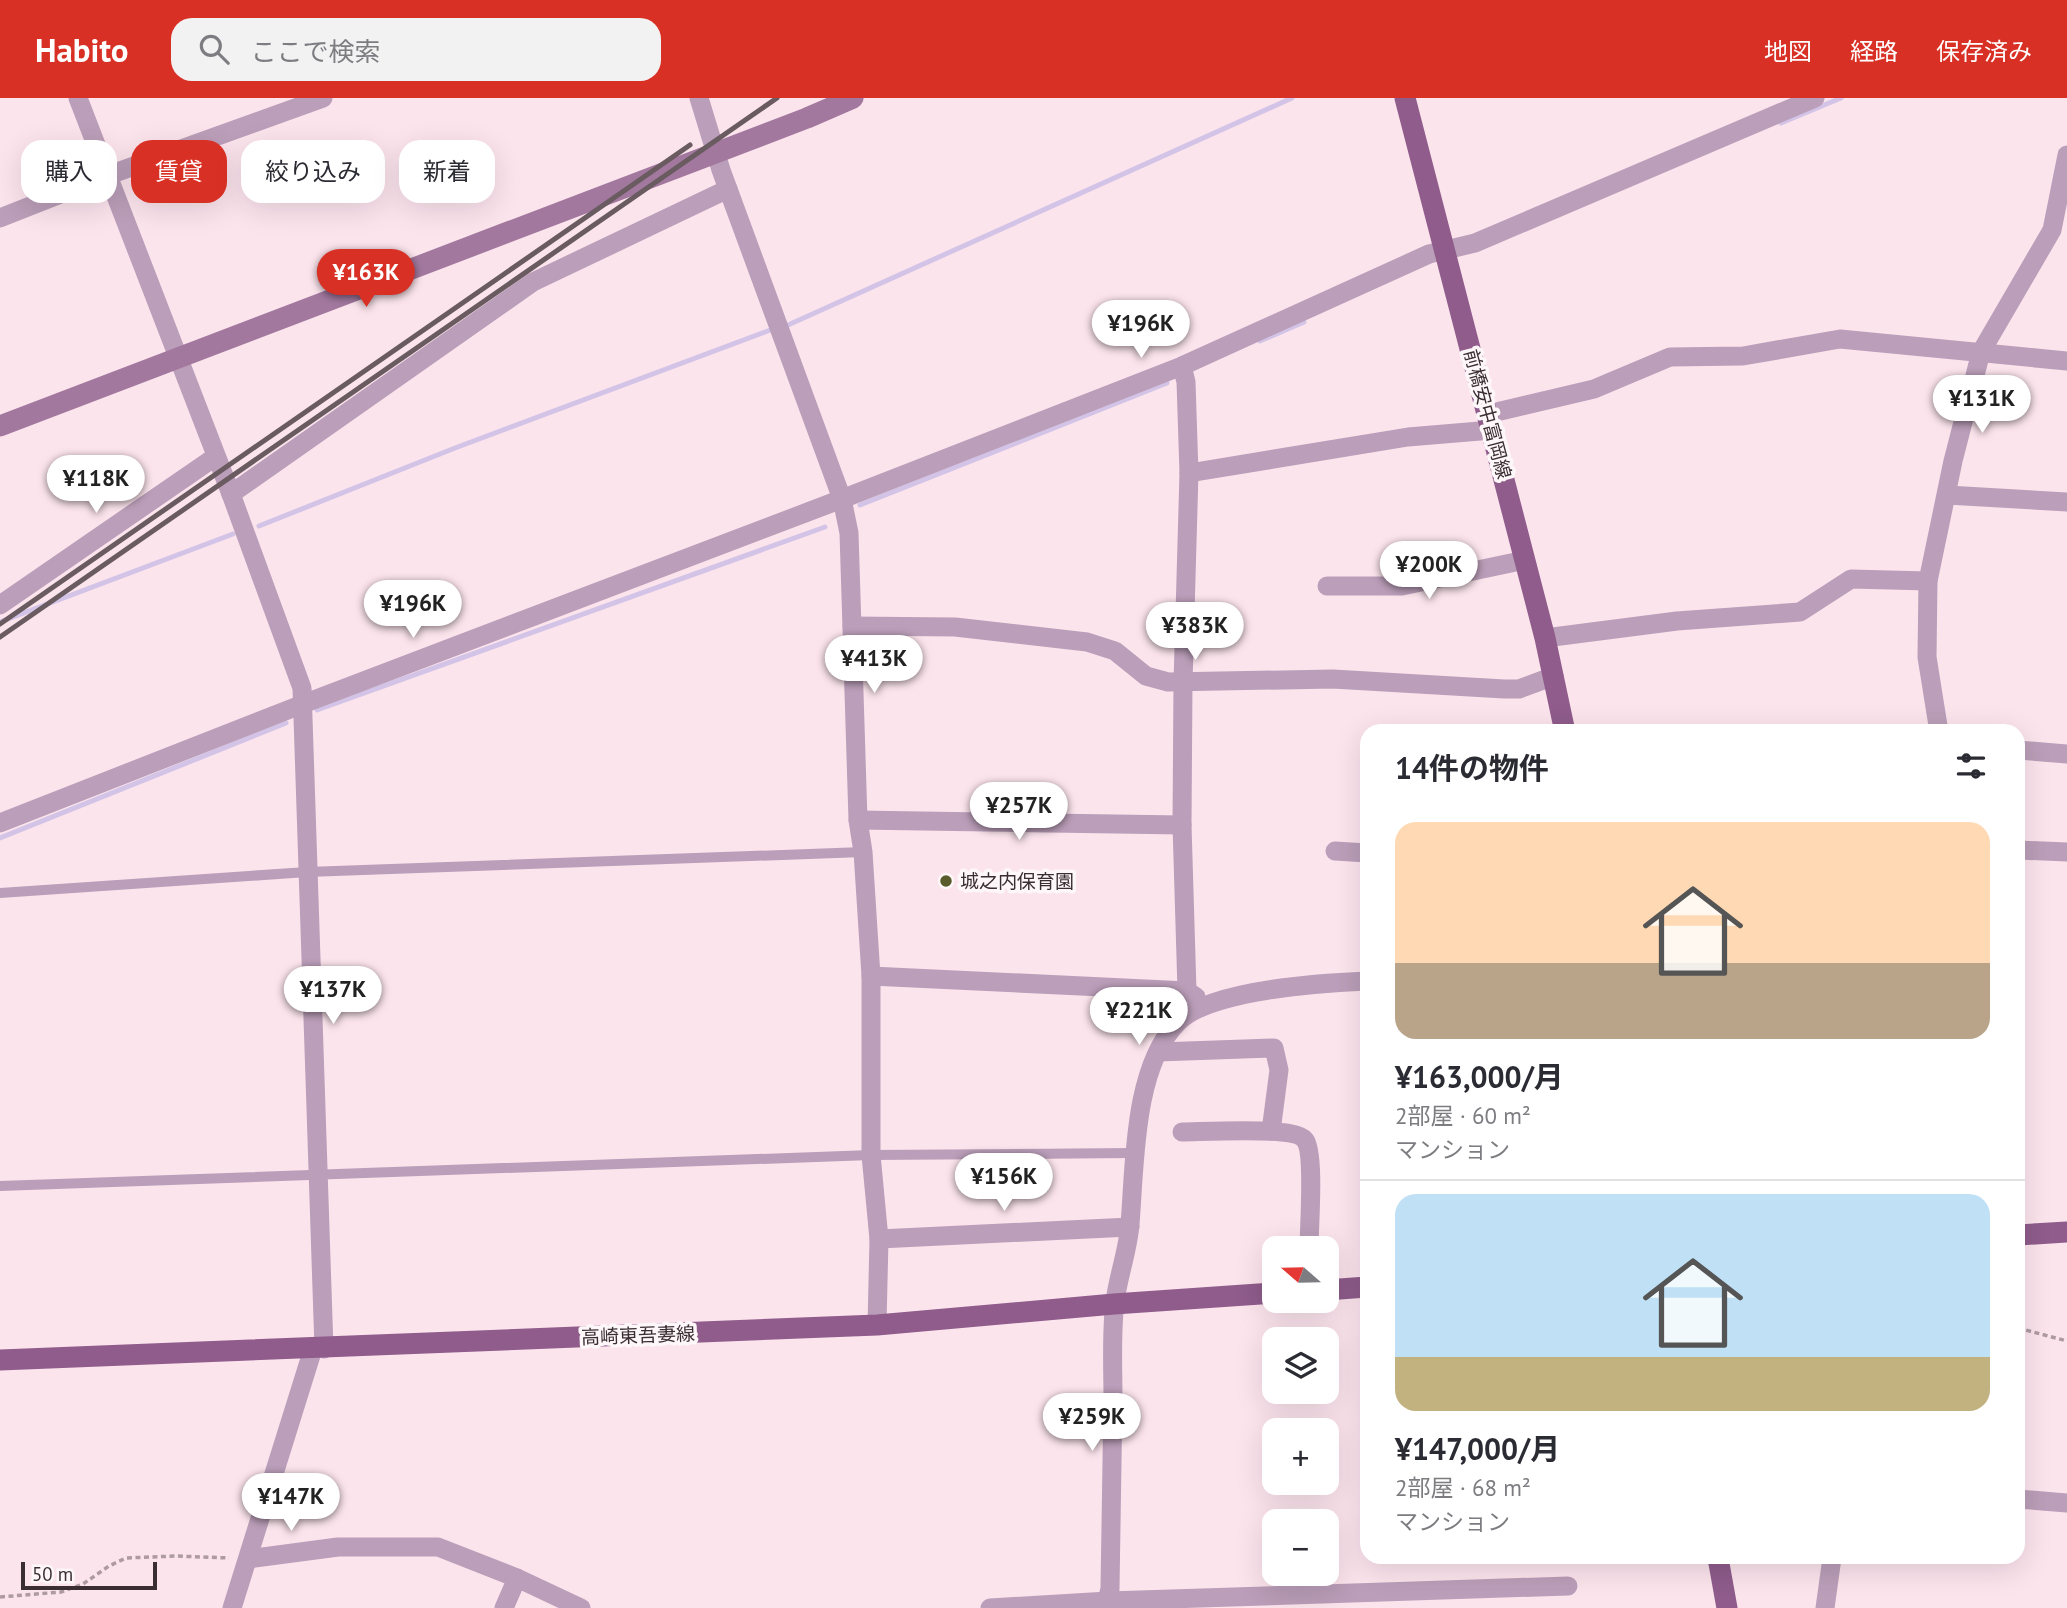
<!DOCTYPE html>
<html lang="ja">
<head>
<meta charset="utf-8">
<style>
  :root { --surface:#fff; --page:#f2f2f3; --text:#2b2b33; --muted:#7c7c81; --line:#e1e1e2; --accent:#d93025 }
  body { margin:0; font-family:"PT Sans","Noto Sans JP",sans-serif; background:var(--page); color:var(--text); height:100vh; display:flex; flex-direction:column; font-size:26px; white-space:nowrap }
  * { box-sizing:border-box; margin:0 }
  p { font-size:23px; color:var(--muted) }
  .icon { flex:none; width:38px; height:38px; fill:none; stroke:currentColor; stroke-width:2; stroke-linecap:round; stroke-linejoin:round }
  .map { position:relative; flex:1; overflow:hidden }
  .sheet { position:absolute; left:1360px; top:626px; width:665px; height:840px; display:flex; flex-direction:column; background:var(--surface); border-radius:21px; box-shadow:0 7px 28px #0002 }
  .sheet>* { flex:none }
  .hud { position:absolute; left:21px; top:42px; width:665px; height:63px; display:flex; gap:14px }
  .needle { width:46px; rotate:290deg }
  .fabs { position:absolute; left:1262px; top:1138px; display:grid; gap:14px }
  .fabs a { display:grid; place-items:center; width:77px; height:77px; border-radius:14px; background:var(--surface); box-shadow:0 7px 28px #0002; font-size:35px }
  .scale { position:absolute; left:21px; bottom:18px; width:136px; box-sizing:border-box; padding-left:7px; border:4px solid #3a2e33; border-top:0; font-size:19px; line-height:24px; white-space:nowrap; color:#3a2e33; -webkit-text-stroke:5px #fdf7f9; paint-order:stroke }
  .price { position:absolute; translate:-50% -60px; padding:0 16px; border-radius:24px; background:#fff; color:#222; font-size:23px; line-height:46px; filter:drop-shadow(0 2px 4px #0008) }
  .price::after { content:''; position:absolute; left:50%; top:42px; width:21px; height:16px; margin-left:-10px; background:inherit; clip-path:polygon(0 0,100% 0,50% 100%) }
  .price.current { background:var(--accent); color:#fff }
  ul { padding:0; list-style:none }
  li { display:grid; align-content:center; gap:14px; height:371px; padding:0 35px }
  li+li { border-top:2px solid var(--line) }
  li span { display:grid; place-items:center; height:217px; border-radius:21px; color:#555 }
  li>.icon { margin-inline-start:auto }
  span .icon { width:126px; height:126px; fill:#fffc; stroke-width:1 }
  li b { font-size:30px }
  h2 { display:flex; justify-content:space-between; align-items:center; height:84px; padding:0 35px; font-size:30px }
  .tag { padding:0 24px; border-radius:21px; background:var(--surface); box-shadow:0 7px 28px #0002; font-size:24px; line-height:63px }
  .tag.current { background:var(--accent); color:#fff }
  header { display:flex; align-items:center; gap:42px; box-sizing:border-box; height:98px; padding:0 35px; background:var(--accent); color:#fff }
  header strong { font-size:33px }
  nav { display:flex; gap:38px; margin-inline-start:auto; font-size:24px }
  .search { width:490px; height:63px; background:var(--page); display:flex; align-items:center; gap:18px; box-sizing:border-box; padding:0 24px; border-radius:21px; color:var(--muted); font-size:26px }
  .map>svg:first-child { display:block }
</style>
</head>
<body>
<header>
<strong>Habito</strong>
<div class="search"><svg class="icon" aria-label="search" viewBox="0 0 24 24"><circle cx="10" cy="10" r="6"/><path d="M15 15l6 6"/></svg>ここで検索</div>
<nav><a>地図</a><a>経路</a><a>保存済み</a></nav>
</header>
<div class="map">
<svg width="2067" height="1510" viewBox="0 0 2067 1510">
  <rect width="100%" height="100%" fill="#fce4ed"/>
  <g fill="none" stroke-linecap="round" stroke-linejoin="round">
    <g stroke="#d3c4e7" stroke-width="5">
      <path d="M1781,25L1841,0"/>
      <path d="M788,227L1292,0"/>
      <path d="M1260,243L1304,224"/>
      <path d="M860,407L1167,285"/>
      <path d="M259,428L455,350L773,231"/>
      <path d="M0,524L233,436"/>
      <path d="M317,612L825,429"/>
      <path d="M0,740L286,625"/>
    </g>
    <g stroke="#ae9ba2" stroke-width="3.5" stroke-dasharray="5 3.5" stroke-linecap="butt">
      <path d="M2018,1230L2067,1243"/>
      <path d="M0,1499L61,1494L83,1486L109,1468L126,1460L176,1458L229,1460"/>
    </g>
    <g stroke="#bb9eb9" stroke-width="10">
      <path d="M0,795L307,774L863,754"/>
      <path d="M0,1088L871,1057L1133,1055"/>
    </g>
    <g stroke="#bb9eb9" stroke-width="19">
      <path d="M78,0L231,396L302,590L324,1251"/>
      <path d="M699,0L721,72L842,401L849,435L858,722L863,754L871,878V1057L879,1141L877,1227"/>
      <path d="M0,120L109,77L323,0"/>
      <path d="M1182,268L1186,284L1189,375L1183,585L1182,727L1187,893"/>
      <path d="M1488,316L1594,291L1670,259L1743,258L1840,241L2067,263"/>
      <path d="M1189,375L1408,339L1492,332"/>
      <path d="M231,396L533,184L728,91"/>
      <path d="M1947,397L2067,404"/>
      <path d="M1327,488H1402L1525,462"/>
      <path d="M0,507L215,359"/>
      <path d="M852,528L955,529L1087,544L1115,553L1146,578L1168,584L1333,581L1504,591H1519L1554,578"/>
      <path d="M1545,540L1677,523L1800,514L1851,481L1928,483"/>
      <path d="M1939,634L1927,559L1928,483L1953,363L1981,254L2052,132L2067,57"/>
      <path d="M2018,652L2067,656"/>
      <path d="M858,722L1182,727"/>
      <path d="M0,725L303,606L842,401L1182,268L1429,156L1475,145L1815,0"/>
      <path d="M2018,752L2067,754"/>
      <path d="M1335,753L1367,755"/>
      <path d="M871,878L1187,893L1196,899"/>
      <path d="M1158,954L1274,950L1279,972L1271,1033"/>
      <path d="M1182,1034C1203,1034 1295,1028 1305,1042C1315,1055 1309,1130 1309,1150"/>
      <path d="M879,1141L1130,1129"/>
      <path d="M2018,1401L2067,1405"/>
      <path d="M248,1461L338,1449H438L517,1480L581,1510"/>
      <path d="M232,1510L313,1251"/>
      <path d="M504,1510L517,1480"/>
      <path d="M990,1510L1108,1503L1568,1488"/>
      <path d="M1105,1510L1110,1491C1111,1427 1112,1364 1113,1300C1113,1269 1111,1235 1115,1204C1118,1178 1128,1153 1130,1126C1135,1067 1133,969 1178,924C1210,892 1321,885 1367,883"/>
      <path d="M1825,1510L1832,1460"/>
    </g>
    <path stroke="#a2789f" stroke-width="21" d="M0,328L807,20L853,0"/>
    <g stroke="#8f5c8c" stroke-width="21">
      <path d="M1405,0L1545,540L1565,634"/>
      <path d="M2018,1137L2067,1134"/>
      <path d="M1326,1192L1367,1189"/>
      <path d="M0,1262L877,1227L1114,1206L1274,1195"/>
      <path d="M1718,1460L1727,1510"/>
    </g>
    <g stroke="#695b60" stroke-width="5">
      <path d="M0,526L690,47"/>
      <path d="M0,539L777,0"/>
    </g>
  </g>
  <circle fill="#595c2a" stroke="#fdf7f9" stroke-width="2.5" cx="946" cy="783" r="7"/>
  <g text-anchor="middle" stroke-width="7" stroke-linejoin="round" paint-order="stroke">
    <g font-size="19" fill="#3a2e33" stroke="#fdf7f9">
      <text transform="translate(1488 316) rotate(75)" y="7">前橋安中富岡線</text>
      <text transform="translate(638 1237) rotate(-2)" y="7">高崎東吾妻線</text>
    </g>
    <g font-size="19" fill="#3a2e33" stroke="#fdf7f9" text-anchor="start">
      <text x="960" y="790">城之内保育園</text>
    </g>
  </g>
</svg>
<div class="fabs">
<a><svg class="needle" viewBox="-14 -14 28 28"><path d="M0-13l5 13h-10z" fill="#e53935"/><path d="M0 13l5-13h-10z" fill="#7c7c81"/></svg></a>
<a><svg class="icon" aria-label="layers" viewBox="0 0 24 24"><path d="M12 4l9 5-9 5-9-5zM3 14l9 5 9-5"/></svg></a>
<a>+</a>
<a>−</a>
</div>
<div class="scale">50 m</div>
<b class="price current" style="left:366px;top:211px">¥163K</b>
<b class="price" style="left:1141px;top:262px">¥196K</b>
<b class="price" style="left:1982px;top:337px">¥131K</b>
<b class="price" style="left:96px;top:417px">¥118K</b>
<b class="price" style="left:1429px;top:503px">¥200K</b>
<b class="price" style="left:413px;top:542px">¥196K</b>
<b class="price" style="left:1195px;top:564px">¥383K</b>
<b class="price" style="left:874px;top:597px">¥413K</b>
<b class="price" style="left:1019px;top:744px">¥257K</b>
<b class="price" style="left:333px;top:928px">¥137K</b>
<b class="price" style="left:1139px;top:949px">¥221K</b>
<b class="price" style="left:1004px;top:1115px">¥156K</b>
<b class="price" style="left:1092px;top:1355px">¥259K</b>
<b class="price" style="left:291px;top:1435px">¥147K</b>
<div class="hud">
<a class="tag">購入</a>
<a class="tag current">賃貸</a>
<a class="tag">絞り込み</a>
<a class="tag">新着</a>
</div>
<section class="sheet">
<h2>14件の物件<svg class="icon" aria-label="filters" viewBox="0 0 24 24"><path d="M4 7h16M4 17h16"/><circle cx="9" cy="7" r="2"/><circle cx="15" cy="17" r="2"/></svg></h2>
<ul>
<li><span style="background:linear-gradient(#ffd9b3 65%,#b9a48a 0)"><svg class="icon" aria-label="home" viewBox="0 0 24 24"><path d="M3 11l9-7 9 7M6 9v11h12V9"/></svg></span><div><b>¥163,000/月</b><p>2部屋 · 60 m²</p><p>マンション</p></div></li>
<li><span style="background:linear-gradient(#bfe0f5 75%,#c2b280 0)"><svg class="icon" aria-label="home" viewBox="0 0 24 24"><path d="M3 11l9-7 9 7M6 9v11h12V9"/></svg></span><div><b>¥147,000/月</b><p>2部屋 · 68 m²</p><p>マンション</p></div></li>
</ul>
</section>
</div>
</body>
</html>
